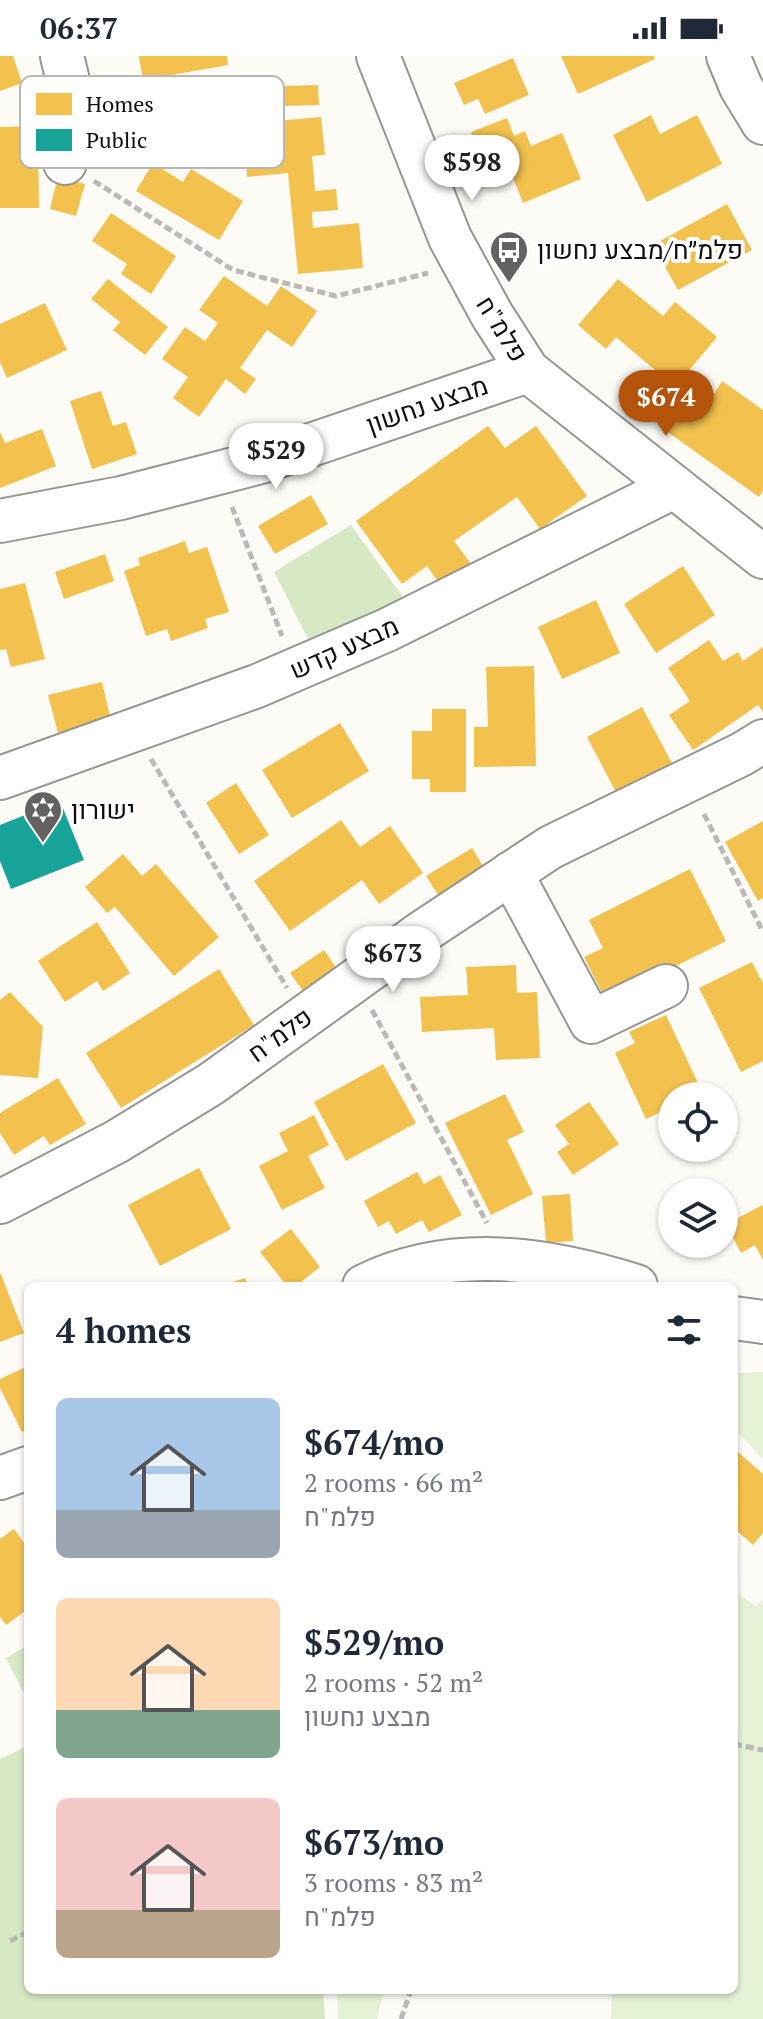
<!DOCTYPE html>
<html lang="en">
<head>
<meta charset="utf-8">
<style>
  :root { --surface:#fff; --page:#f6f6f7; --text:#1f2937; --muted:#747a83; --accent:#b45309 }
  body { margin:0; font-family:"PT Serif",Heebo,serif; background:var(--page); color:var(--text); height:100vh; display:flex; flex-direction:column; font-size:30px; white-space:nowrap }
  * { box-sizing:border-box; margin:0 }
  p { font-size:26px; color:var(--muted) }
  .icon { flex:none; width:44px; height:44px; fill:none; stroke:currentColor; stroke-width:2; stroke-linecap:round; stroke-linejoin:round }
  .map { position:relative; flex:1; overflow:hidden }
  .sheet { position:absolute; left:24px; top:1226px; width:714px; height:712px; display:flex; flex-direction:column; background:var(--surface); border-radius:12px; box-shadow:0 2px 6px #0004 }
  .sheet>* { flex:none }
  .fabs { position:absolute; left:658px; top:1026px; display:grid; gap:16px }
  .fabs a { display:grid; place-items:center; width:80px; height:80px; border-radius:50%; background:var(--surface); box-shadow:0 2px 6px #0004; font-size:40px }
  .price { position:absolute; translate:-50% -68px; padding:0 18px; border-radius:28px; background:#fff; color:#222; font-size:26px; line-height:52px; filter:drop-shadow(0 2px 4px #0008) }
  .price::after { content:''; position:absolute; left:50%; top:48px; width:24px; height:18px; margin-left:-12px; background:inherit; clip-path:polygon(0 0,100% 0,50% 100%) }
  .price.on { background:var(--accent); color:#fff }
  ul { padding:0; list-style:none }
  li { display:flex; align-items:center; gap:24px; height:200px; padding:0 32px }
  li span { display:grid; place-items:center; flex:none; width:224px; height:160px; border-radius:12px; color:#555 }
  li>.icon { margin-inline-start:auto }
  span .icon { width:96px; height:96px; fill:#fffc; stroke-width:1 }
  li b { font-size:34px }
  h2 { display:flex; justify-content:space-between; align-items:center; height:96px; padding:0 32px; font-size:34px }
  .status { display:flex; justify-content:space-between; align-items:center; height:56px; padding:0 40px; background:var(--surface); direction:ltr }
  .status svg { height:22px; fill:currentColor }
  .map>svg:first-child { display:block }
</style>
</head>
<body>
<div class="status"><b>06:37</b><svg viewBox="0 0 49 12"><path d="M0 12V9h3v3zM5 12V6h3v6zM10 12V3h3v9zM15 12V0h3v12zM26 1h20v11H26zM47 4h2v5h-2z"/></svg></div>
<div class="map">
<svg width="763" height="1963" viewBox="0 0 763 1963">
  <rect width="100%" height="100%" fill="#fcfbf6"/>
  <g fill="#e6f2d6">
    <path d="M763,1316V1403L734,1372V1322L738,1317Z"/>
    <path d="M734,1535L756,1550L763,1544V1963H611L612,1934H734Z"/>
    <path d="M337,1934H384L377,1963H338Z"/>
  </g>
  <g fill="#d7e9c4">
    <path d="M351,469L405,544L308,583L274,516Z"/>
    <path d="M28,1589V1645L6,1602Z"/>
    <path d="M28,1690V1934H323L325,1963H0V1703Z"/>
  </g>
  <g fill="#f2c14e">
    <path d="M0,0H13L22,27L0,35Z"/>
    <path d="M139,0H227L228,9L143,24Z"/>
    <path d="M561,0H654L655,3L578,38Z"/>
    <path d="M513,2L529,39L485,58L478,43L464,49L454,27Z"/>
    <path d="M318,29L319,49L285,50L284,30Z"/>
    <path d="M651,59L660,78L697,59L722,108L647,146L613,79Z"/>
    <path d="M321,61L325,99L312,100L315,135L336,133L338,154L312,156L313,172L359,167L363,212L298,218L288,117L247,121L243,68Z"/>
    <path d="M507,62L514,80L525,75L531,90L562,77L581,123L523,147L512,119L480,132L470,108L482,104L471,76Z"/>
    <path d="M38,70L39,152H0V71Z"/>
    <path d="M153,107L183,126L191,113L243,145L219,184L136,135Z"/>
    <path d="M58,120L85,128L76,160L50,153Z"/>
    <path d="M727,148L752,194L678,234L653,189Z"/>
    <path d="M111,157L176,200L151,238L121,218L127,208L92,185Z"/>
    <path d="M224,220L267,250L281,230L317,255L292,291L267,274L240,312L256,323L245,338L226,323L199,361L173,342L188,321L162,303L185,271L205,285L218,267L199,254Z"/>
    <path d="M108,223L168,271L145,299L113,274L120,266L91,243Z"/>
    <path d="M618,223L663,260L675,246L717,281L675,331L616,281L606,293L578,269Z"/>
    <path d="M45,247L67,294L7,322L0,306V268Z"/>
    <path d="M695,324L714,338L722,325L763,354V435L759,441L662,372Z"/>
    <path d="M101,335L113,370L126,366L137,398L92,413L70,345Z"/>
    <path d="M488,370L505,392L536,370L587,440L540,473L517,441L454,485L471,508L441,530L427,510L402,528L356,465Z"/>
    <path d="M42,373L56,410L0,432V376L5,387Z"/>
    <path d="M311,439L328,468L275,498L258,470Z"/>
    <path d="M185,485L189,497L207,491L229,556L205,563L208,572L171,585L167,573L146,580L124,515L140,509L138,502Z"/>
    <path d="M105,498L114,525L64,543L55,516Z"/>
    <path d="M683,510L715,559L656,597L624,548Z"/>
    <path d="M25,527L45,603L11,611L6,593L0,594V533Z"/>
    <path d="M596,544L620,597L562,623L538,571Z"/>
    <path d="M709,584L723,605L738,596L743,605L763,591V656L758,649L693,694L669,659L690,645L668,612Z"/>
    <path d="M534,610L536,710L474,711V671H488L486,611Z"/>
    <path d="M102,626L111,664L58,677L48,639Z"/>
    <path d="M642,651L672,707L616,736L587,681Z"/>
    <path d="M432,653H466V736H430V723H412V675H432Z"/>
    <path d="M340,667L369,715L292,762L262,714Z"/>
    <path d="M236,727L269,779L239,798L206,747Z"/>
    <path d="M341,764L360,791L390,770L423,817L379,848L362,824L290,875L254,825Z"/>
    <path d="M763,765V842L758,845L725,786Z"/>
    <path d="M472,792L485,813L440,842L426,820Z"/>
    <path d="M123,798L142,820L156,808L219,881L174,920L115,851L107,857L85,831Z"/>
    <path d="M690,813L726,885L606,945L584,901L603,892L589,864Z"/>
    <path d="M97,866L130,917L103,935L97,925L65,946L38,905Z"/>
    <path d="M324,894L340,917L306,939L290,917Z"/>
    <path d="M752,906L763,927V1005L741,1016L699,932Z"/>
    <path d="M516,909L517,937L537,936L540,1002L496,1004L494,972L422,976L420,941L468,939L466,911Z"/>
    <path d="M219,913L254,969L121,1052L86,997Z"/>
    <path d="M10,936L43,971L38,1022L0,1019V944Z"/>
    <path d="M666,959L698,1027L671,1039L672,1051L646,1063L615,997L635,987L629,976Z"/>
    <path d="M383,1008L416,1067L346,1105L314,1046Z"/>
    <path d="M58,1022L86,1068L50,1089L44,1080L14,1099L0,1077V1057Z"/>
    <path d="M505,1038L524,1076L507,1084L533,1138L491,1159L445,1067Z"/>
    <path d="M589,1046L619,1088L573,1119L557,1096L569,1088L555,1069Z"/>
    <path d="M314,1059L329,1089L308,1100L325,1132L282,1154L259,1110L288,1095L279,1077Z"/>
    <path d="M199,1112L231,1173L160,1210L128,1149Z"/>
    <path d="M417,1116L424,1128L440,1119L462,1159L429,1176L422,1164L396,1178L389,1165L378,1171L364,1145Z"/>
    <path d="M570,1138L573,1185L546,1187L542,1140Z"/>
    <path d="M763,1149V1204L755,1189L741,1197L726,1168Z"/>
    <path d="M291,1173L320,1211L296,1230H287L260,1196Z"/>
    <path d="M0,1216L24,1277L0,1286Z"/>
    <path d="M245,1222L248,1230H224V1229Z"/>
    <path d="M28,1310V1373L22,1376L0,1332V1323Z"/>
    <path d="M737,1395L763,1418V1477L753,1489L734,1472V1397Z"/>
    <path d="M14,1473L28,1492V1553L6,1569L0,1561V1483Z"/>
  </g>
  <path fill="#17a398" d="M60,745L84,804L11,833L0,805V769Z"/>
  <g fill="none" stroke-linecap="round" stroke-linejoin="round">
    <g stroke="#969694" stroke-width="46">
      <g id="minor">
        <path d="M62,0L70,33L65,107"/>
        <path d="M378,0L450,182L492,259L528,315L763,501"/>
        <path d="M728,0L741,31L763,67"/>
        <path d="M0,465L121,442L261,406L528,315"/>
        <path d="M0,722L257,630L387,574L674,431"/>
        <path d="M511,817L591,966L666,930"/>
        <path d="M0,1146L116,1086L211,1028L421,877L551,791L742,698L763,685"/>
        <path d="M364,1230C451,1187 547,1202 636,1230"/>
        <path d="M734,1262L763,1266"/>
        <path d="M0,1422L28,1412"/>
      </g>
    </g>
    <g stroke="#b9b9b8" stroke-width="5" stroke-dasharray="8 4" stroke-linecap="butt">
      <path d="M94,125L233,214L336,240L428,217"/>
      <path d="M232,451L282,580"/>
      <path d="M151,703L287,932"/>
      <path d="M704,758L763,876"/>
      <path d="M372,954L487,1167"/>
      <path d="M734,1688L763,1694"/>
      <path d="M10,1885L28,1876"/>
      <path d="M401,1963L411,1934"/>
    </g>
    <use href="#minor" stroke="#fffefe" stroke-width="42"/>
  </g>
  <defs>
    <g id="bus-pin" transform="scale(2)"><path d="M0 17L-7.5 6A9.5 9.5 0 1 1 7.5 6Z" fill="#636260" stroke="#fff"/><path d="M-5-6H5V4H4V6H2V4H-2V6H-4V4H-5ZM-3.5-4V0h7V-4ZM-3.5 1.2v1.5H-2V1.2ZM2 1.2v1.5H3.5V1.2Z" fill="#fff"/></g>
    <g id="synagogue-pin" transform="scale(2)"><path d="M0 17L-7.5 6A9.5 9.5 0 1 1 7.5 6Z" fill="#636260" stroke="#fff"/><path d="M0-6.5L5.6 3.2H-5.6ZM0 6.5L5.6-3.2H-5.6Z" fill="#fff"/></g>
  </defs>
  <g fill-rule="evenodd">
    <use href="#bus-pin" x="509" y="194"/>
    <use href="#synagogue-pin" x="43" y="754"/>
  </g>
  <g text-anchor="middle" stroke-width="8" stroke-linejoin="round" paint-order="stroke">
    <g font-size="26" fill="#101010" stroke="#fff" text-anchor="start">
      <text x="537" y="203">פלמ״ח/מבצע נחשון</text>
      <text x="71" y="763">ישורון</text>
    </g>
    <g font-size="26" fill="#101010" stroke="#fff">
      <text transform="translate(502 273) rotate(58)" y="9">פלמ"ח</text>
      <text transform="translate(427 349) rotate(-19)" y="9">מבצע נחשון</text>
      <text transform="translate(344 592) rotate(-24)" y="9">מבצע קדש</text>
      <text transform="translate(280 979) rotate(-36)" y="9">פלמ"ח</text>
    </g>
  </g>
  <rect x="20" y="20" width="264" height="92" rx="12" fill="#fff" stroke="#b7b7b7" stroke-width="2"/>
  <rect x="36" y="37" width="36" height="22" fill="#f2c14e"/>
  <rect x="36" y="73" width="36" height="22" fill="#17a398"/>
  <g font-size="22" fill="#101010">
    <text x="86" y="56">Homes</text>
    <text x="86" y="92">Public</text>
  </g>
</svg>
<div class="fabs">
<a><svg class="icon" aria-label="locate" viewBox="0 0 24 24"><circle cx="12" cy="12" r="6"/><path d="M12 2v4M12 18v4M2 12h4M18 12h4"/></svg></a>
<a><svg class="icon" aria-label="layers" viewBox="0 0 24 24"><path d="M12 4l9 5-9 5-9-5zM3 14l9 5 9-5"/></svg></a>
</div>
<b class="price" style="left:472px;top:147px">$598</b>
<b class="price on" style="left:666px;top:382px">$674</b>
<b class="price" style="left:276px;top:435px">$529</b>
<b class="price" style="left:393px;top:938px">$673</b>
<section class="sheet">
<h2>4 homes<svg class="icon" aria-label="filters" viewBox="0 0 24 24"><path d="M4 7h16M4 17h16"/><circle cx="9" cy="7" r="2"/><circle cx="15" cy="17" r="2"/></svg></h2>
<ul>
<li><span style="background:linear-gradient(#a9c7e8 70%,#9aa5b1 0)"><svg class="icon" aria-label="home" viewBox="0 0 24 24"><path d="M3 11l9-7 9 7M6 9v11h12V9"/></svg></span><div><b>$674/mo</b><p>2 rooms · 66 m²</p><p>פלמ&quot;ח</p></div></li>
<li><span style="background:linear-gradient(#ffd9b3 70%,#7fa58c 0)"><svg class="icon" aria-label="home" viewBox="0 0 24 24"><path d="M3 11l9-7 9 7M6 9v11h12V9"/></svg></span><div><b>$529/mo</b><p>2 rooms · 52 m²</p><p>מבצע נחשון</p></div></li>
<li><span style="background:linear-gradient(#f6c9c9 70%,#b9a48a 0)"><svg class="icon" aria-label="home" viewBox="0 0 24 24"><path d="M3 11l9-7 9 7M6 9v11h12V9"/></svg></span><div><b>$673/mo</b><p>3 rooms · 83 m²</p><p>פלמ&quot;ח</p></div></li>
</ul>
</section>
</div>
</body>
</html>
